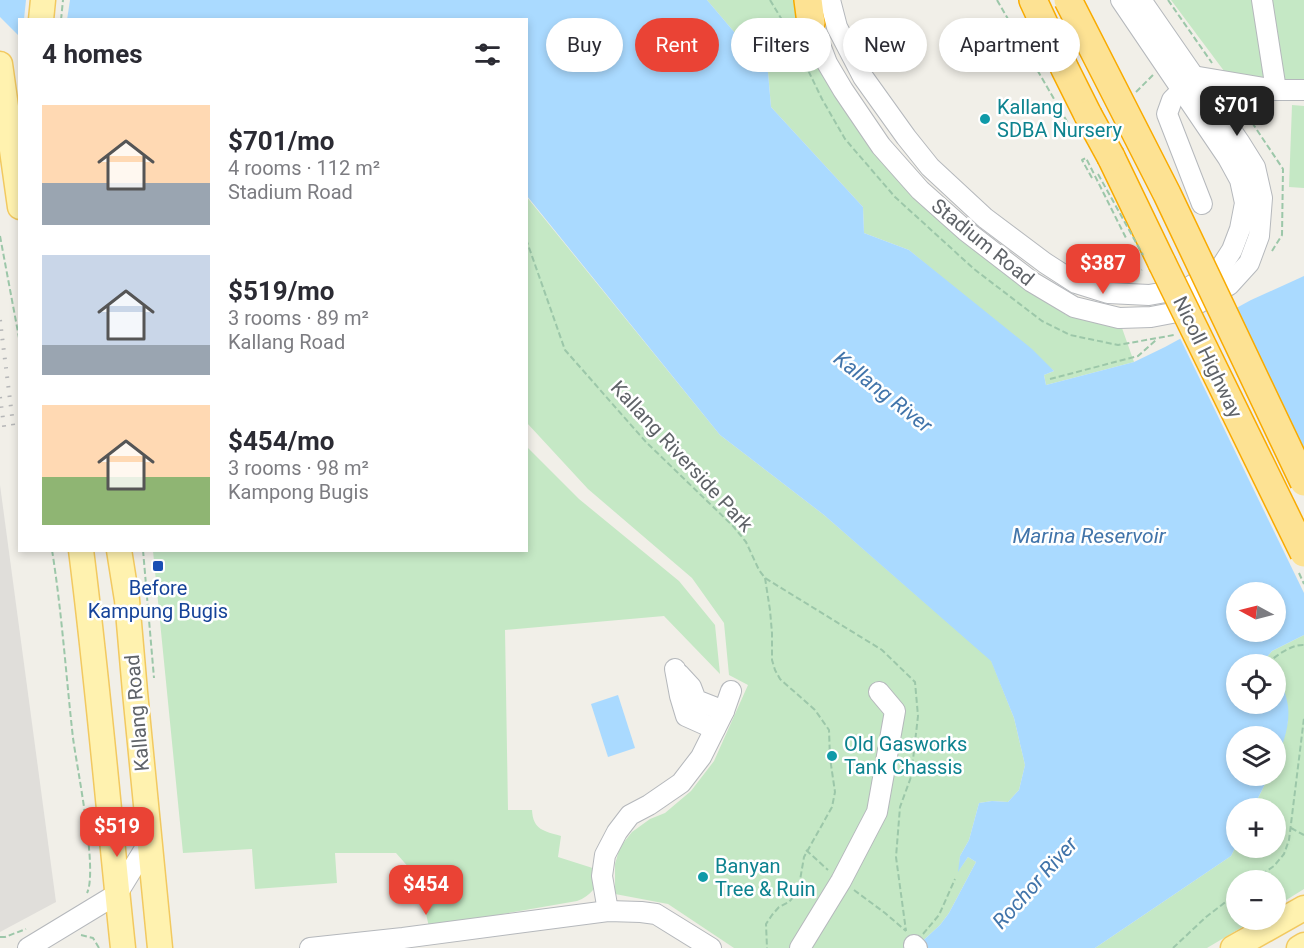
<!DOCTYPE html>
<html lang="en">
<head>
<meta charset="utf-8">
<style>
  :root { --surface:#fff; --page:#f7f7f7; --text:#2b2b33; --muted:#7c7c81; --accent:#ea4335 }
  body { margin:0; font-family:Roboto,sans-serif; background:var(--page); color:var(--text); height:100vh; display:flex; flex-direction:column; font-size:22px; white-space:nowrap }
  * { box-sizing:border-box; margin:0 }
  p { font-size:20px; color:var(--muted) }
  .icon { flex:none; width:33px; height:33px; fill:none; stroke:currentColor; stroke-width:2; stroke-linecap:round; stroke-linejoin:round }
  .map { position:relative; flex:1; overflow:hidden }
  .sheet { position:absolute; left:18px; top:18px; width:510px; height:534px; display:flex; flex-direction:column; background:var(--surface); border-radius:0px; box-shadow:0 3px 9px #0003 }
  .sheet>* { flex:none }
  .hud { position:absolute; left:546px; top:18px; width:570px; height:54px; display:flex; gap:12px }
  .needle { width:39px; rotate:277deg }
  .controls { position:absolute; left:1226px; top:582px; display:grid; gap:12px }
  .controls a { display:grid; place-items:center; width:60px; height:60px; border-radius:50%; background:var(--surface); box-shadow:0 3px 9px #0003; font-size:30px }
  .price { position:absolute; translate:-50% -51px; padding:0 14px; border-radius:12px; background:var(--accent); color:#fff; font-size:20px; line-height:39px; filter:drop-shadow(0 2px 3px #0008) }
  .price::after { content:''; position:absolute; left:50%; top:36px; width:18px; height:14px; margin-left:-9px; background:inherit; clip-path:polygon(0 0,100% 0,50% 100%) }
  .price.current { background:#222; color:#fff }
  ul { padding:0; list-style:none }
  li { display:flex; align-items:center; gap:18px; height:150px; padding:0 24px }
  li span { display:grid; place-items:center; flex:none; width:168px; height:120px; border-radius:0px; color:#555 }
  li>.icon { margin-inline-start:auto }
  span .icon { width:72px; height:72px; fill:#fffc; stroke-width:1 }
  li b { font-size:26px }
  h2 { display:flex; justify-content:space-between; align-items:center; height:72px; padding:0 24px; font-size:26px }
  .tag { padding:0 21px; border-radius:27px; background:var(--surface); box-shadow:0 3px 9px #0003; font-size:21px; line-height:54px }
  .tag.current { background:var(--accent); color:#fff }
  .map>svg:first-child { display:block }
</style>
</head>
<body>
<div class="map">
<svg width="1304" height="948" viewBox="0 0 1304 948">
  <rect width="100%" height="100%" fill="#f1efe8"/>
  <path fill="#e0deda" d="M0,485L56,902L0,932Z"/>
  <g fill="#c5e8c5">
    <path d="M707,0H803L881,146L1016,273L1066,315L1122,328L1134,362L1046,385L1044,375L1054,371L909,250L864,233L863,207L771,107L768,72Z"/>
    <path d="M1171,0H1304V92L1239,91Z"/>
    <path d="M1292,105L1304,106V188L1289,187Z"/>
    <path d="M526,196L720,435L824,515L991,660L1014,718L1025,765L1019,790L1008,802L992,801L979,803L969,840L960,856L959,870L968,857L976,862L949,913L940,925L915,948H734L668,904L615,894V864L620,847L632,832L650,819L665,813L691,791L714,761L748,685L729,675L724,623L692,578L588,489L527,423Z"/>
    <path d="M527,447L579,499L679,581L715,625L720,674L664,616L505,630L508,810H532C533,830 544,831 561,836L558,857L602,871C598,886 591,896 577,901L429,927L418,878L396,853H335L337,883L255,889L252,849L183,853L153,551L526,550Z"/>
    <path d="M1304,635V889L1275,907V880H1236V920H1254L1207,948H1095L1231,856L1236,846V848H1275V808H1253L1269,776H1275V763L1279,753L1288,721L1284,689L1275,669V664H1261L1272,651Z"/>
  </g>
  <g fill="#aadaff" fill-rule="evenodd">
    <path d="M0,0H707L768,72L771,107L863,207L864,233L909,250L1032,349L1054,371L1044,375L1046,385L1134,362L1165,347L1251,300L1304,276V635L1272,651L1261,664H1236V704H1275V669C1280,679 1285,690 1287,701C1292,721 1283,745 1275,763V736H1236V776H1269L1253,808H1236V846L1231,856L1095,948H915L940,925L949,913L976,862L968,857L958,872L960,856L969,840L979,803L992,801L1008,802L1019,790L1025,765L1014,718L991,661L824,515L720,435L527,196L526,20H20L19,36L0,17ZM1236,592H1275V632H1236Z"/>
    <path d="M618,695L635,748L608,757L591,704Z"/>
  </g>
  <g fill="#f1efe8">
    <path d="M26,0H70L67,20L24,19Z"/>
    <path d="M1233,306L1304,453V593L1179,336Z"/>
  </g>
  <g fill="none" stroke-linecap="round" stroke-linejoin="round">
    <g stroke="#b5b8bc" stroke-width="22">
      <g id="minor">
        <path d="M830,0L837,27L863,77L906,137L930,167L985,218L1045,263L1076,283L1108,293L1149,295L1188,288L1221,267L1232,250L1240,229L1245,203L1240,180L1228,158L1121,0"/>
        <path d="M1262,0L1276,90"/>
        <path d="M807,11L827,63L843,90L881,146L920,190L966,231L1032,282L1074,307L1119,318L1151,317L1172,313L1197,304L1229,285L1249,263L1259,236L1262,198L1255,167L1240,143L1141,0"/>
        <path d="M1193,76L1276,90H1304"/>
        <path d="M1182,90L1172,100L1167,114L1202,204"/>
        <path d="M675,669L680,696L686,716L715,729"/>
        <path d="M679,674L691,687L696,700L724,711"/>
        <path d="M608,911L602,876L605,855L617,832L630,815L649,805L681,783L701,757L724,711L731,691"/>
        <path d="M914,945L917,948"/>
        <path d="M28,948L117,894L149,842"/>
        <path d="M310,948L403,938L608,911L641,912L656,914L711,948"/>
        <path d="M800,948L841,881L877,812L895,711L879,692"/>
      </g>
    </g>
    <g stroke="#f2c960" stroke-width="27">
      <g id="major">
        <path d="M41,20L43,0"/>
        <path d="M0,64L20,207"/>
        <path d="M81,550C98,683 109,816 123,948"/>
        <path d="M119,550L127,600L135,692L160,948"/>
        <path d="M1233,948L1304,908"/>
        <path d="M1299,948L1304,945"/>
      </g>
    </g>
    <g stroke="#f9ab00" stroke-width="30">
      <g id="highway">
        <path d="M808,0L811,23"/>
        <path d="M1033,0L1065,69L1088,115"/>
        <path d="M1111,157L1162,263"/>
      </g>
    </g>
    <g stroke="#9cc7a9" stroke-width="2" stroke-dasharray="6 3" stroke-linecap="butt">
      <path d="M770,0L790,33L822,99L845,139L895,197L974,269L1042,321L1070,335L1118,345L1174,335"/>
      <path d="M1168,0L1212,63"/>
      <path d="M61,20L63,0"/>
      <path d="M1136,92L1153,75"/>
      <path d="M1237,100L1283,169L1282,235L1272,251"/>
      <path d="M1092,178L1082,160L1086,158L1126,238"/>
      <path d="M0,236L20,343"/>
      <path d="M526,239L565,350L646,442L733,526L746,542L759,570L765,578L882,650L915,682L918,716L911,777L900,807L896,857L906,931"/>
      <path d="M1125,277L1142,270"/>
      <path d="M1050,379L1138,356L1157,339"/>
      <path d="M52,550C62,613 66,676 73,738C77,768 98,871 87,893"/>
      <path d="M143,550L154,678"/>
      <path d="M765,578L770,610L772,633V660L775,670L780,679L815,710L829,730L830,758L835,792L832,807L804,857L799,886L795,895L789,902L779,907L772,915L766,924L767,948"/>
      <path d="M1267,664C1275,656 1292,644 1304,645"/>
      <path d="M1291,828L1304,835"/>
      <path d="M806,850L828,870"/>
      <path d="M1254,880L1274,866L1284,854L1289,840L1304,718"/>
      <path d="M854,890L885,913L906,931"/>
      <path d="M923,934L939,915L955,879"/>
      <path d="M81,935L93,938L99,948"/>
      <path d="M0,937H5L26,929"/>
      <path d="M1173,948L1206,917L1236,894"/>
    </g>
    <use href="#minor" stroke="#fff" stroke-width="20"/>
    <use href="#major" stroke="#fff2af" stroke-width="24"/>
    <use href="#highway" stroke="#fde293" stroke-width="27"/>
    <g stroke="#b6b7b8" stroke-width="4" stroke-dasharray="1.5 8" stroke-linecap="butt">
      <path d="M0,320L14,432"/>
      <path d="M0,397L5,433"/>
    </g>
    <g stroke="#f9ab00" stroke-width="30" stroke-linecap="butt">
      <g id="highway-bridge">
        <path d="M1068,0L1167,194L1304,482"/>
        <path d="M1088,115L1111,157"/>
        <path d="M1162,263L1304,553"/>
      </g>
    </g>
    <g stroke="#9cc7a9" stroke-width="2" stroke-dasharray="6 3" stroke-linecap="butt">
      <path d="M997,0L1069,125"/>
      <path d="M1098,174L1143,255"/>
      <path d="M1299,573L1304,584"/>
    </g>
    <use href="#highway-bridge" stroke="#fde293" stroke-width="27"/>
  </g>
  <g fill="#0f9aa8" stroke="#fff" stroke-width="2">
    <circle cx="985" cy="119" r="6"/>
    <circle cx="832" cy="756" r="6"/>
    <circle cx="703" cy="877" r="6"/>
  </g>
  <rect fill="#1a4fb4" stroke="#fff" stroke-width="2" x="152" y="560" width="12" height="12" rx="3"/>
  <g text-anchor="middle" stroke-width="5" stroke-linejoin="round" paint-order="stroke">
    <g font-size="20" fill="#0d838f" stroke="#fff" text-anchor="start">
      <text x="997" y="114">Kallang<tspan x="997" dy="23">SDBA Nursery</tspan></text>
      <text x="844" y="751">Old Gasworks<tspan x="844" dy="23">Tank Chassis</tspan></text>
      <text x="715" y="873">Banyan<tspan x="715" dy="23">Tree &amp; Ruin</tspan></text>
    </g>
    <g font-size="20" fill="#5f6368" stroke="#fff">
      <text transform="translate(983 242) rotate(39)" y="7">Stadium Road</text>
      <text transform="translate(1208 357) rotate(64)" y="7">Nicoll Highway</text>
      <text transform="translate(682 456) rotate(47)" y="7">Kallang Riverside Park</text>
      <text transform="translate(137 713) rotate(-95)" y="7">Kallang Road</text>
    </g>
    <g font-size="20" fill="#164399" stroke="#fff">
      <text x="158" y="595">Before<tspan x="158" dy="23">Kampung Bugis</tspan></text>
    </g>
    <g font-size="21" font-style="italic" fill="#4174aa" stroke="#fff">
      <text transform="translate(883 392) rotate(38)" y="7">Kallang River</text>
      <text x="1089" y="543">Marina Reservoir</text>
      <text transform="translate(1035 883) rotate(-48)" y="7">Rochor River</text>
    </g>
  </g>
</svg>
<div class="controls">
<a><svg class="needle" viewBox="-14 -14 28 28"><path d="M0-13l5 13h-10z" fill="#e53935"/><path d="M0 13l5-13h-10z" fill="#7c7c81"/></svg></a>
<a><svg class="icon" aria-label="locate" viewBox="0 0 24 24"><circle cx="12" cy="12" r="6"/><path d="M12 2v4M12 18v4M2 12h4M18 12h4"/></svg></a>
<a><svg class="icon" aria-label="layers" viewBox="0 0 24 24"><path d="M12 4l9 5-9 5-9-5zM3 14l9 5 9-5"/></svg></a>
<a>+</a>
<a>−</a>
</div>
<b class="price current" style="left:1237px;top:137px">$701</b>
<b class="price" style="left:1103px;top:295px">$387</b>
<b class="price" style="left:117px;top:858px">$519</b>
<b class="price" style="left:426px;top:916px">$454</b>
<div class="hud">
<a class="tag">Buy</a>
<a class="tag current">Rent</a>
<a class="tag">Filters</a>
<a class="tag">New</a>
<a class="tag">Apartment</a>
</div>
<section class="sheet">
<h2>4 homes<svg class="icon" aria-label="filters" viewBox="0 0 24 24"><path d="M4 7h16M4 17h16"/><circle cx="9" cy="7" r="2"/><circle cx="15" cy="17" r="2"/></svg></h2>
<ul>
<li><span style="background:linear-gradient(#ffd9b3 65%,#9aa5b1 0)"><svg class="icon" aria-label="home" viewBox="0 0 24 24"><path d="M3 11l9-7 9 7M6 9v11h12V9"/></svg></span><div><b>$701/mo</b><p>4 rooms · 112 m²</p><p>Stadium Road</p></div></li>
<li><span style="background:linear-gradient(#c9d6e8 75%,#9aa5b1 0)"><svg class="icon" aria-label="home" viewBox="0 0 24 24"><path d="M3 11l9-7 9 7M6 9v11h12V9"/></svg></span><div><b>$519/mo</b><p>3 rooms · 89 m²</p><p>Kallang Road</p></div></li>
<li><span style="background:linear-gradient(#ffd9b3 60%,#8fb573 0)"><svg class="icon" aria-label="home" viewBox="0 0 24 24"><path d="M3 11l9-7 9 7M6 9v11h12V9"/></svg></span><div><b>$454/mo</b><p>3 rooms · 98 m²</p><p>Kampong Bugis</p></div></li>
</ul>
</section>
</div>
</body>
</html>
